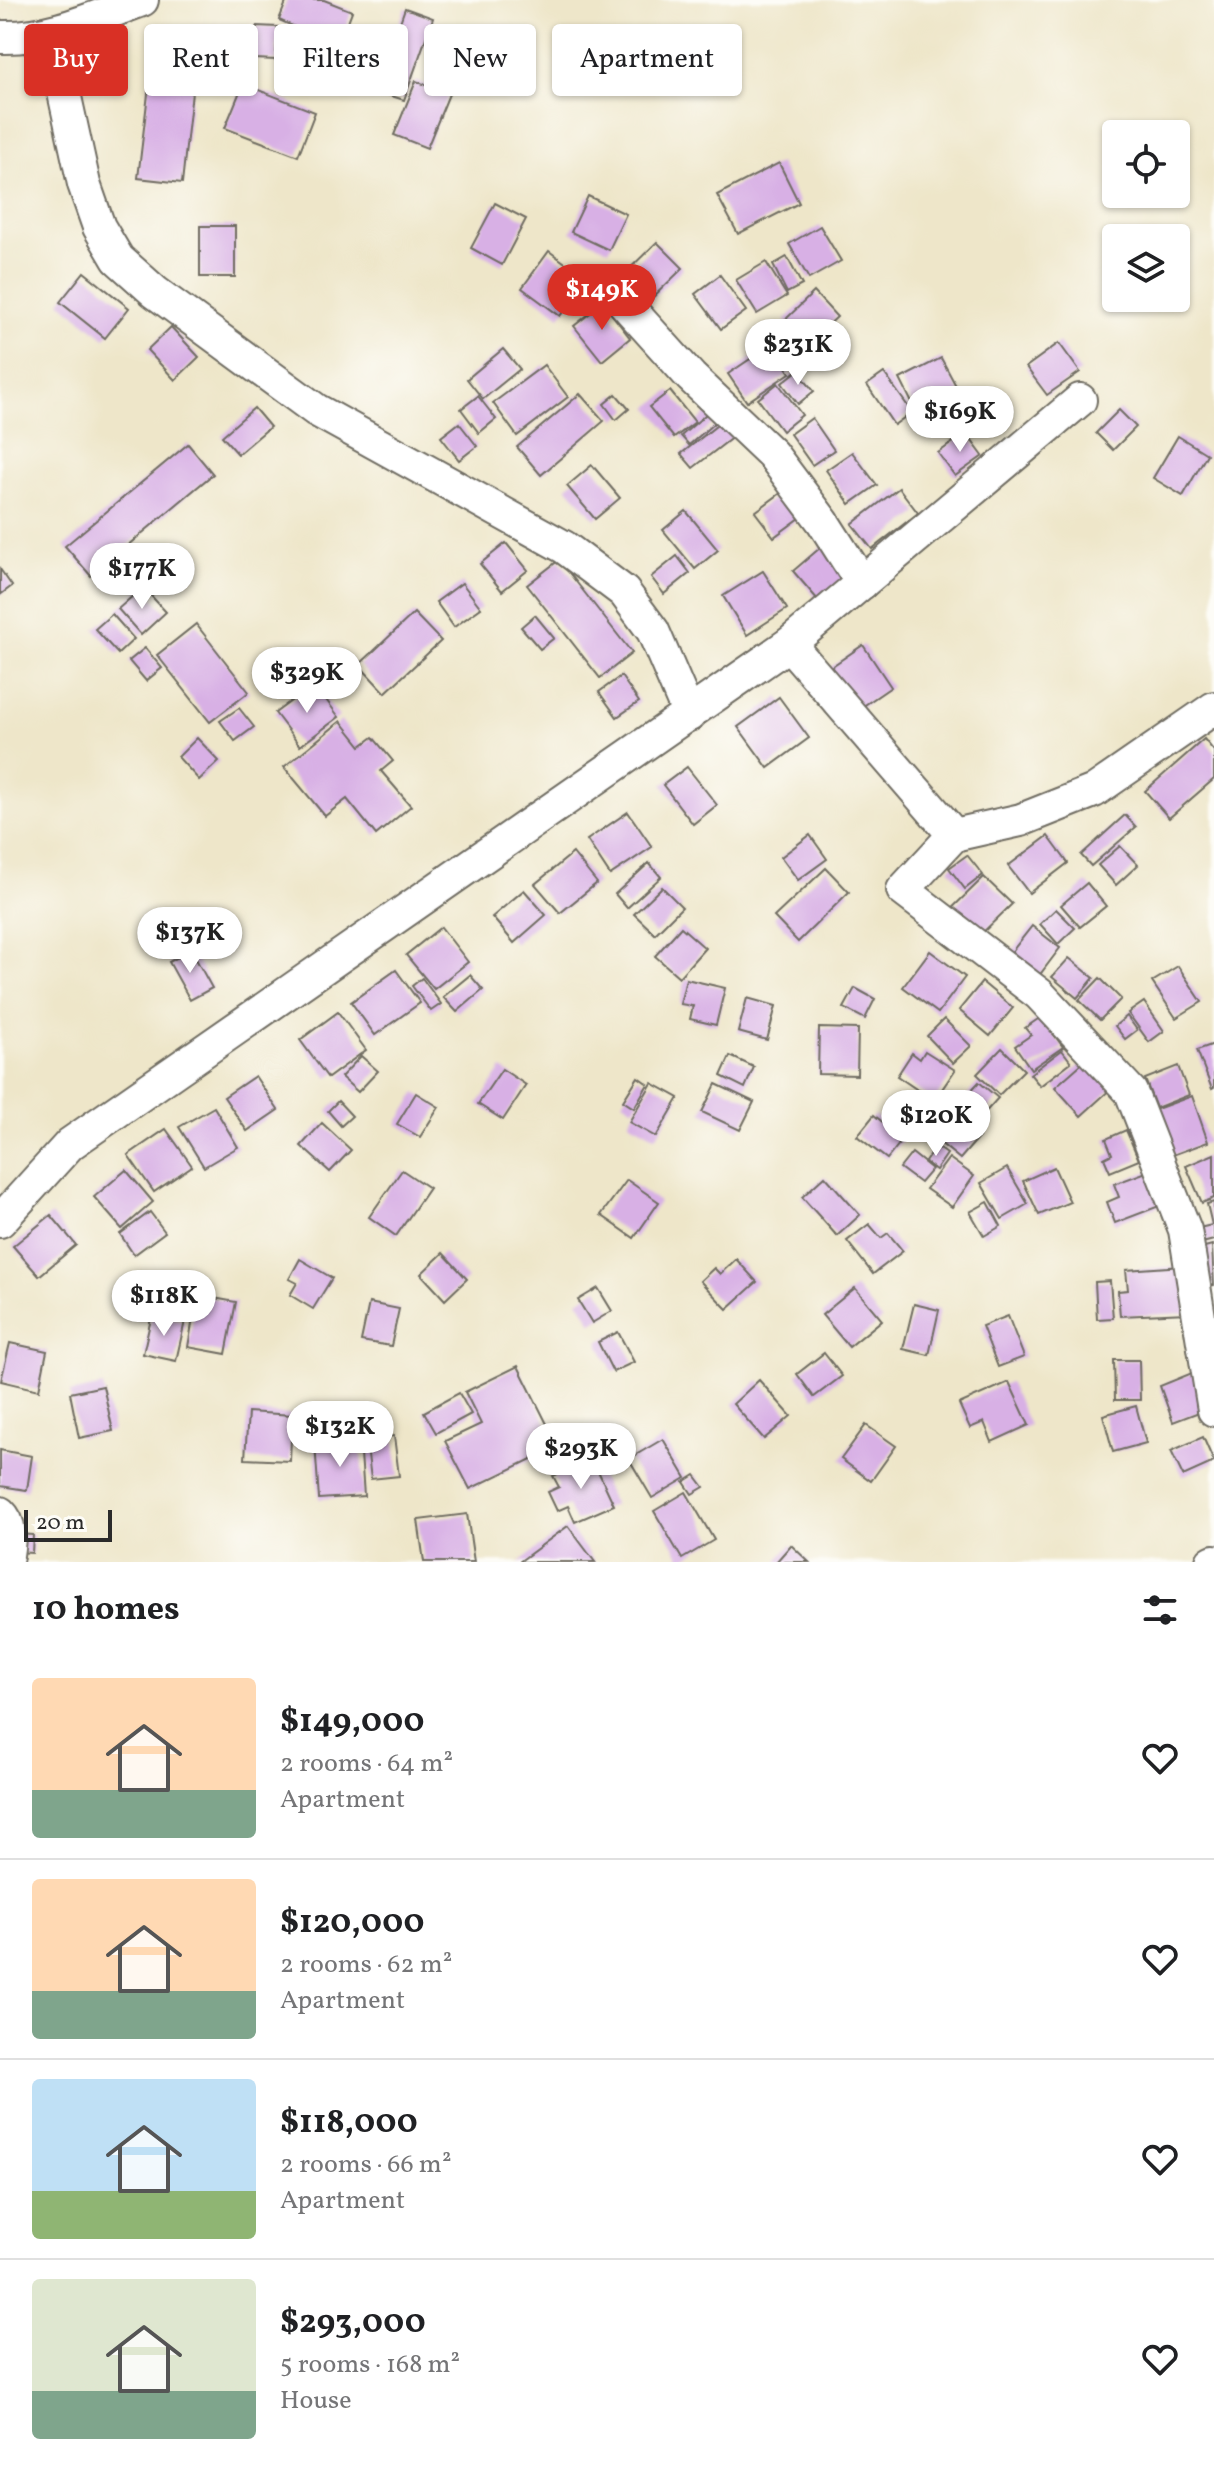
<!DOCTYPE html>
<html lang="en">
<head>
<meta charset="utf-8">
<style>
  :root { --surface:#fff; --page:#f6f6f6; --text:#202124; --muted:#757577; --line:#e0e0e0; --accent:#d93025 }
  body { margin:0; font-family:Vollkorn,serif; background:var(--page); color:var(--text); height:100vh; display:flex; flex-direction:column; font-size:30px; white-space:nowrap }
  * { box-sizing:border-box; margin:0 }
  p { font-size:26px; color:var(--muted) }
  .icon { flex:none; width:44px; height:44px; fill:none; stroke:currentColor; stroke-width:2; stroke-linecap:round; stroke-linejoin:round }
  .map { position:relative; height:1562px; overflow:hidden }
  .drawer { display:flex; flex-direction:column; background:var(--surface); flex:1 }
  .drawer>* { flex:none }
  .top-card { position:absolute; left:24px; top:24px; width:800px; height:72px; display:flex; gap:16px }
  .buttons { position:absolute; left:1102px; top:120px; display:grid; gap:16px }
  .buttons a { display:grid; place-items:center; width:88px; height:88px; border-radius:8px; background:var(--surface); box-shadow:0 2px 6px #0004; font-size:40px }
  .scale { position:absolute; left:24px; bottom:20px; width:88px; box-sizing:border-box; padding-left:8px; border:4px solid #2b2b2b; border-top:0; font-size:22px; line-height:28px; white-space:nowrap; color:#2b2b2b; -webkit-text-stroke:6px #fdfcf7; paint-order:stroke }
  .price { position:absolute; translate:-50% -68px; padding:0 18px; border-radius:28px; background:#fff; color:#222; font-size:26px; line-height:52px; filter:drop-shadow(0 2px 4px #0008) }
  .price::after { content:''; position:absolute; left:50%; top:48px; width:24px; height:18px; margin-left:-12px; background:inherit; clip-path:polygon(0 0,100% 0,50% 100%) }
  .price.current { background:var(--accent); color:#fff }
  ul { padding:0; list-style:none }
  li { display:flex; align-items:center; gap:24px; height:200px; padding:0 32px }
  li+li { border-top:2px solid var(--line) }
  li span { display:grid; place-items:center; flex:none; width:224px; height:160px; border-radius:8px; color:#555 }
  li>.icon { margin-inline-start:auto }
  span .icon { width:96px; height:96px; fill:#fffc; stroke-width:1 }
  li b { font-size:34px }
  h2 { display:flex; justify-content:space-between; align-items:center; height:96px; padding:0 32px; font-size:34px }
  .chip { padding:0 28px; border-radius:8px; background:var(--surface); box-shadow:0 2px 6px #0004; font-size:28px; line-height:72px }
  .chip.current { background:var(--accent); color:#fff }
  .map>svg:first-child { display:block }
</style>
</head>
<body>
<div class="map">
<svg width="1214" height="1562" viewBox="0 0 1214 1562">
  <rect width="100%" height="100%" fill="#fdfcf7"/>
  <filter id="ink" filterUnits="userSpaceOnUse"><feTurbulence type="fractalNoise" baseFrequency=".0125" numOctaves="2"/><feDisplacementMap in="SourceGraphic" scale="16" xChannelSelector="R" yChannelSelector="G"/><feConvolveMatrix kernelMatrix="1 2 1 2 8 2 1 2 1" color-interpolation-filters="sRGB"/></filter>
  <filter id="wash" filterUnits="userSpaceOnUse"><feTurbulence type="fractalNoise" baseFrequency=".006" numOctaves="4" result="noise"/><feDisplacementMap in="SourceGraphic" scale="32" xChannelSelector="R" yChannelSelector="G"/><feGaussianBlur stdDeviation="1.8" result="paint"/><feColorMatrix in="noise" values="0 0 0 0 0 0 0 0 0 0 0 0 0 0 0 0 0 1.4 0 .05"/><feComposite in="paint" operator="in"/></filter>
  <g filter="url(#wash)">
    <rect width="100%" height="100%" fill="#eee6c9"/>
    <g id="blocks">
      <g fill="#d8b0e5">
        <path d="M287,0H324L352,11L334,58L290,40L295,27L279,20Z"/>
        <path d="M405,8L433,18L404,100L376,91Z"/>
        <path d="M257,26L278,27L276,60L255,59Z"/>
        <path d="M152,60L195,65L182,183L138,178Z"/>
        <path d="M416,81L449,94L427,148L394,135Z"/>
        <path d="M243,84L315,112L298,156L225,128Z"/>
        <path d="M779,163L799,203L738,234L717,195Z"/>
        <path d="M588,196L626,214L609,250L571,232Z"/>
        <path d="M495,203L526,219L502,265L471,248Z"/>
        <rect x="200" y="226" width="35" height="51"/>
        <path d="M820,226L841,261L809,279L789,244Z"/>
        <path d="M657,242L683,268L646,304L620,278Z"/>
        <path d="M549,251L587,279L560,316L522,288Z"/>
        <path d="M787,257L802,285L787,293L773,265Z"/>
        <path d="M766,262L787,296L757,314L736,280Z"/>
        <path d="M84,272L129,308L105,338L60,302Z"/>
        <path d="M720,275L746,311L721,329L695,294Z"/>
        <path d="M814,292L837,317L808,344L785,320Z"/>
        <path d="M603,303L630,338L602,361L574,326Z"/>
        <path d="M171,327L199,357L175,380L147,350Z"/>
        <path d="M1059,343L1080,372L1047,395L1026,367Z"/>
        <path d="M771,345L790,373L747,402L728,374Z"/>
        <path d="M503,349L520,369L483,399L467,379Z"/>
        <path d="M941,358L961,395L919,417L900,379Z"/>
        <path d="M544,365L568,397L517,436L493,403Z"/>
        <path d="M797,371L814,391L798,404L782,383Z"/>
        <path d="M884,373L912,412L894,425L867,385Z"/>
        <path d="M778,383L802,415L782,431L758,399Z"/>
        <path d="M670,391L695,422L674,438L649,407Z"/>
        <path d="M580,394L604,421L541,475L517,447Z"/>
        <path d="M616,394L629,409L616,420L604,404Z"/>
        <path d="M478,396L496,419L479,433L461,409Z"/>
        <path d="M254,408L270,427L238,454L222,436Z"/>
        <path d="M713,408L721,417L689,445L681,436Z"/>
        <path d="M1119,410L1136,427L1113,450L1096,433Z"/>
        <path d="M726,418L738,433L693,468L681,454Z"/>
        <path d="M812,418L834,450L812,465L790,434Z"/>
        <path d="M459,423L477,446L459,460L441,437Z"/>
        <path d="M966,433L983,456L955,476L938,453Z"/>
        <path d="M1178,436L1207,454L1183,496L1153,478Z"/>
        <path d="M188,444L213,474L91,576L65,546Z"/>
        <path d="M852,452L877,485L850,504L826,470Z"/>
        <path d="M592,465L620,498L595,519L567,486Z"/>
        <path d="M899,488L918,513L872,549L852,524Z"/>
        <path d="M785,490L804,515L774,537L755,512Z"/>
        <path d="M686,511L718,550L695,569L663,530Z"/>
        <path d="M827,542L852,571L818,600L793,571Z"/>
        <path d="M506,543L528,570L502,591L480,564Z"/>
        <path d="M677,556L690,573L664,594L651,577Z"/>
        <path d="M559,560L632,653L600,678L527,585Z"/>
        <path d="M0,569L12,586L0,595Z"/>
        <path d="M763,571L787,609L747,635L723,596Z"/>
        <path d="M462,583L481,608L454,627L436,602Z"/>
        <path d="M143,587L166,612L141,635L118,609Z"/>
        <path d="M414,613L441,641L385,693L359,665Z"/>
        <path d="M112,614L134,639L118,654L95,629Z"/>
        <path d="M535,615L554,638L540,649L521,627Z"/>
        <path d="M196,624L249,692L210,722L157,655Z"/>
        <path d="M863,645L891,687L853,713L825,671Z"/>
        <path d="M145,648L162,668L146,681L129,661Z"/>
        <path d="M621,676L639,702L617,717L599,692Z"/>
        <path d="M314,684L339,717L300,746L275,713Z"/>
        <path d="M779,697L809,738L768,768L738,727Z"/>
        <path d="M239,708L254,727L235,741L220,721Z"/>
        <path d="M341,721L361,746L373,737L393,761L381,771L411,806L376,835L347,799L325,816L284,767Z"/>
        <path d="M197,738L219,761L199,780L178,757Z"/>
        <path d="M1204,739L1214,751V779L1169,818L1145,791Z"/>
        <path d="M687,767L717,805L693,824L663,785Z"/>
        <path d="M628,812L652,847L610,875L587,840Z"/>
        <path d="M1125,815L1136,827L1091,866L1081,855Z"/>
        <path d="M810,835L827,859L798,880L781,857Z"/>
        <path d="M1048,836L1068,863L1029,893L1008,866Z"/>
        <path d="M1120,846L1138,865L1116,885L1098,865Z"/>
        <path d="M573,853L597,883L560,913L535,884Z"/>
        <path d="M967,855L983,875L965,889L949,868Z"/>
        <path d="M649,863L661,877L627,908L615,894Z"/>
        <path d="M826,868L849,892L798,942L774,917Z"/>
        <path d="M984,877L1012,904L972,943L944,916Z"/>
        <path d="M1087,883L1106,906L1080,927L1061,905Z"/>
        <path d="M662,887L682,907L655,934L634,914Z"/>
        <path d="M524,890L546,915L514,943L492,917Z"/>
        <path d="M1056,909L1075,928L1058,944L1040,924Z"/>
        <path d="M1032,926L1060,948L1035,981L1006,959Z"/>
        <path d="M441,927L468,962L434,989L406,955Z"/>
        <path d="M681,927L705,948L679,977L655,956Z"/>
        <path d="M191,950L212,988L190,1000L169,962Z"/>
        <path d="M930,951L965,977L938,1013L903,987Z"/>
        <path d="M1069,958L1094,978L1077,998L1052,977Z"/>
        <path d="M1178,966L1202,1002L1176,1018L1152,982Z"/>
        <path d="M396,970L420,1003L375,1035L351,1002Z"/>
        <path d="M470,975L483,990L457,1012L443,997Z"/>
        <path d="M422,978L441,1004L431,1011L412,986Z"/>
        <path d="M1100,978L1121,999L1100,1020L1079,1000Z"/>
        <path d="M686,979L725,988L716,1025L690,1019L693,1006L680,1004Z"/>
        <path d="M982,982L1013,1008L990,1036L959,1010Z"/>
        <path d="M855,988L875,999L865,1019L844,1008Z"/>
        <path d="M747,998L776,1006L767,1040L738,1032Z"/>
        <path d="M1144,1002L1164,1031L1149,1042L1128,1013Z"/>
        <path d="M338,1012L366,1050L328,1078L300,1040Z"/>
        <path d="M1127,1016L1137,1030L1125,1039L1115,1026Z"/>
        <path d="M1041,1017L1063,1047L1031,1069L1015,1046L1031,1035L1025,1028Z"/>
        <path d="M944,1019L971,1046L953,1063L927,1036Z"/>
        <path d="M819,1028L858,1029L857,1075L818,1074Z"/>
        <path d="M1214,1044V1088L1212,1089L1197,1050Z"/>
        <path d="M1002,1048L1024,1070L999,1095L977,1074Z"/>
        <path d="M1062,1050L1071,1062L1040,1086L1030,1074Z"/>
        <path d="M925,1051L955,1070L934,1101L897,1076L912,1053L920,1059Z"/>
        <path d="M361,1056L378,1071L358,1092L341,1077Z"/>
        <path d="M730,1056L754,1067L745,1088L721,1076Z"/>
        <path d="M1088,1058L1113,1087L1081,1116L1055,1087Z"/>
        <path d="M1178,1066L1189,1095L1156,1108L1145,1079Z"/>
        <path d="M502,1069L526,1085L503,1120L478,1104Z"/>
        <path d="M255,1076L278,1110L247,1131L224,1097Z"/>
        <path d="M638,1077L648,1084L634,1108L623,1101Z"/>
        <path d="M979,1082L998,1098L974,1125L955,1108Z"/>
        <path d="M652,1083L679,1098L656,1137L629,1122Z"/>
        <path d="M716,1084L754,1102L740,1130L702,1112Z"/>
        <path d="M416,1093L439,1107L420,1137L397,1124Z"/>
        <path d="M1192,1096L1208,1142L1170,1156L1154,1110Z"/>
        <path d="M338,1101L352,1116L341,1126L328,1111Z"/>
        <path d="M214,1107L238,1147L204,1167L179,1127Z"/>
        <path d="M952,1114L979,1137L960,1159L933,1137Z"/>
        <path d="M874,1115L903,1139L887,1159L857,1136Z"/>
        <path d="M322,1123L351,1150L330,1172L301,1146Z"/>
        <path d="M166,1129L192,1166L154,1192L128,1155Z"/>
        <path d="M1126,1130L1139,1160L1110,1172L1104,1158L1112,1154L1106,1139Z"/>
        <path d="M936,1146L947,1154L936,1170L925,1162Z"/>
        <path d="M912,1153L932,1169L920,1183L900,1168Z"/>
        <path d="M1214,1154V1198L1202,1203L1186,1166Z"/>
        <path d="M949,1158L974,1176L952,1207L926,1189Z"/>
        <path d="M1054,1167L1070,1202L1039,1215L1023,1181Z"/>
        <path d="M1007,1168L1028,1204L1002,1219L981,1183Z"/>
        <path d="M126,1170L153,1202L122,1229L94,1197Z"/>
        <path d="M402,1170L429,1188L396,1236L369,1217Z"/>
        <path d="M1149,1171L1162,1205L1115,1223L1107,1202L1119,1197L1114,1184Z"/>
        <path d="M825,1176L860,1215L837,1236L802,1197Z"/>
        <path d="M627,1180L659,1202L634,1238L601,1215Z"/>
        <path d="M988,1202L1001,1226L984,1236L970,1212Z"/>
        <path d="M1214,1202V1240L1202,1243L1199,1228L1212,1225L1207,1204Z"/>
        <path d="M150,1212L165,1232L134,1255L120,1234Z"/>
        <path d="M51,1215L76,1245L39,1276L13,1246Z"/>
        <path d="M869,1224L881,1238L888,1233L903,1251L873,1274L847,1241Z"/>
        <path d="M1212,1245L1214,1285L1210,1286L1201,1248Z"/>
        <path d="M443,1253L467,1279L445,1300L421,1274Z"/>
        <path d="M300,1259L332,1278L313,1309L290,1295L297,1283L289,1279Z"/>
        <path d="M736,1259L757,1282L727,1309L700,1281L714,1268L720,1274Z"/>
        <path d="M1183,1266L1187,1313L1120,1316L1118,1291L1128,1290L1126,1270Z"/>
        <path d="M1110,1281L1113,1318L1097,1319L1095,1282Z"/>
        <path d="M598,1288L612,1311L592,1323L578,1300Z"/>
        <path d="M855,1288L882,1320L849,1347L822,1315Z"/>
        <path d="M197,1295L236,1302L226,1354L188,1347Z"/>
        <path d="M369,1303L399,1309L391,1346L361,1341Z"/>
        <path d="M914,1304L939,1310L929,1355L903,1349Z"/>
        <path d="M152,1314L185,1321L176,1361L143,1354Z"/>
        <path d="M1008,1316L1024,1357L998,1367L982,1326Z"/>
        <path d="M618,1332L634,1362L613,1372L598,1342Z"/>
        <path d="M10,1343L47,1351L39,1390L1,1381Z"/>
        <path d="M824,1353L842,1376L814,1397L797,1374Z"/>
        <path d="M1114,1360H1139L1140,1400H1115Z"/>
        <path d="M518,1366L558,1446L470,1489L445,1441L481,1424L465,1392Z"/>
        <path d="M1192,1373L1207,1409L1173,1422L1160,1386Z"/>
        <path d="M759,1380L791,1416L764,1439L733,1404Z"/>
        <path d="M1009,1382L1029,1425L992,1442L984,1422L970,1428L959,1404Z"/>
        <path d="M103,1386L113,1431L79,1438L70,1393Z"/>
        <path d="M459,1393L471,1414L436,1433L424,1412Z"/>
        <path d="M1136,1406L1146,1443L1113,1452L1103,1415Z"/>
        <path d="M248,1412L292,1415L290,1461L245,1459Z"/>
        <path d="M866,1425L896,1446L871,1481L841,1459Z"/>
        <path d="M394,1436L399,1476L371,1479L366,1439Z"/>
        <path d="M1203,1437L1214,1462L1183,1476L1171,1451Z"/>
        <path d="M360,1439L364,1496L319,1499L315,1443Z"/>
        <path d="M663,1439L686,1478L652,1498L629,1459Z"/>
        <path d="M0,1450L32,1456L27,1490L0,1486Z"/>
        <path d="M592,1458L614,1505L575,1522L568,1506L557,1511L548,1492L559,1487L553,1476Z"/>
        <path d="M695,1475L704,1487L692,1494L684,1482Z"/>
        <path d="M686,1492L714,1540L682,1559L654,1511Z"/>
        <path d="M467,1514L474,1562H424L418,1520Z"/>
        <path d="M568,1526L595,1562H519Z"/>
        <path d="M17,1534L33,1535L32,1553L16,1552Z"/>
        <path d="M791,1545L809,1562H776Z"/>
      </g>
    </g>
  </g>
  <g filter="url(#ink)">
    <use href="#blocks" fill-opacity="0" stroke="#6f6c62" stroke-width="2"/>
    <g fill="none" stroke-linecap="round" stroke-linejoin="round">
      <g stroke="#6f6c62" stroke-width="36">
        <g id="minor">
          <path d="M51,33L84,184L99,227L118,259L155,292L316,410L564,547L624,592L653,631L689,715"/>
          <path d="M0,37C50,39 95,17 142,0"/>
          <path d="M609,286L691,377L772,454L823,522L862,583"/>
          <path d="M789,644L954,835L903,890L1039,994L1131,1092L1185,1230L1214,1410"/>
          <path d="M954,835L1021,820L1094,791L1214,708"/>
          <path d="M0,1221L70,1144L789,644L1080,400"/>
          <path d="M0,1513C14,1526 8,1545 6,1562"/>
          <path d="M1212,1562L1214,1561"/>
        </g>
      </g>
      <use href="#minor" stroke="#fff" stroke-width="32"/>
    </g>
  </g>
</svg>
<div class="buttons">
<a><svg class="icon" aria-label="locate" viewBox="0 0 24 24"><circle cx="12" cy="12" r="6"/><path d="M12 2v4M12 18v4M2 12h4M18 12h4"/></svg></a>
<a><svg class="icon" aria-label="layers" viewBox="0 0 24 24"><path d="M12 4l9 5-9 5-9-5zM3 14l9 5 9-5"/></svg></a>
</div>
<div class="scale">20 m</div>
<b class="price current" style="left:602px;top:332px">$149K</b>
<b class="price" style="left:798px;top:387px">$231K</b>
<b class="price" style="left:960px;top:454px">$169K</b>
<b class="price" style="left:142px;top:611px">$177K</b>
<b class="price" style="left:307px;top:715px">$329K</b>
<b class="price" style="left:190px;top:975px">$137K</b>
<b class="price" style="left:936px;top:1158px">$120K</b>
<b class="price" style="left:164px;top:1338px">$118K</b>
<b class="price" style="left:340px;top:1469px">$132K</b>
<b class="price" style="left:581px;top:1491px">$293K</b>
<div class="top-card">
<a class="chip current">Buy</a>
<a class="chip">Rent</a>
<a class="chip">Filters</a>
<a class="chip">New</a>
<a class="chip">Apartment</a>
</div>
</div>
<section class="drawer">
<h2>10 homes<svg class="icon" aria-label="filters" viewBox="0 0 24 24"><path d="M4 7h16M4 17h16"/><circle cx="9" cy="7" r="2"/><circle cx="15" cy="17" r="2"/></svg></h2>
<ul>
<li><span style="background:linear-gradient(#ffd9b3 70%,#7fa58c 0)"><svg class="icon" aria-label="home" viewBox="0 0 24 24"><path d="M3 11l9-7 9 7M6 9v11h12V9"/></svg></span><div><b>$149,000</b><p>2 rooms · 64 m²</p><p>Apartment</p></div><svg class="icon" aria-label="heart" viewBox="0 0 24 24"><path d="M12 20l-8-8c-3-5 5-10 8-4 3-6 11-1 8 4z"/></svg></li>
<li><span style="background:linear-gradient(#ffd9b3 70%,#7fa58c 0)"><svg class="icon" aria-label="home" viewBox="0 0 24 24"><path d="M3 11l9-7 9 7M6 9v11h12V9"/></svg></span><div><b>$120,000</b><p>2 rooms · 62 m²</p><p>Apartment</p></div><svg class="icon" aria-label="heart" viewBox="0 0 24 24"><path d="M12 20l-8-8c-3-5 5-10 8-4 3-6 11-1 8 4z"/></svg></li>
<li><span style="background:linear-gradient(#bfe0f5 70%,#8fb573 0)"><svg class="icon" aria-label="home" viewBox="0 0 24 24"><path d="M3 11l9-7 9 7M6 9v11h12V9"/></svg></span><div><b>$118,000</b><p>2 rooms · 66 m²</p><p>Apartment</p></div><svg class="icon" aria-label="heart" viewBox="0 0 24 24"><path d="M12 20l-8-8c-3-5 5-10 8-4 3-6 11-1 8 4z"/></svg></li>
<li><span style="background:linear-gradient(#dfe7d0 70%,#7fa58c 0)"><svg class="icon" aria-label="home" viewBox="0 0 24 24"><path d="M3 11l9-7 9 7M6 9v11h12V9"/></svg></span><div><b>$293,000</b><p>5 rooms · 168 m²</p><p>House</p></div><svg class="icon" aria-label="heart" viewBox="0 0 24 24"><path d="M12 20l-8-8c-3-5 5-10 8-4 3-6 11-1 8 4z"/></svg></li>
</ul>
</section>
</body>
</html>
